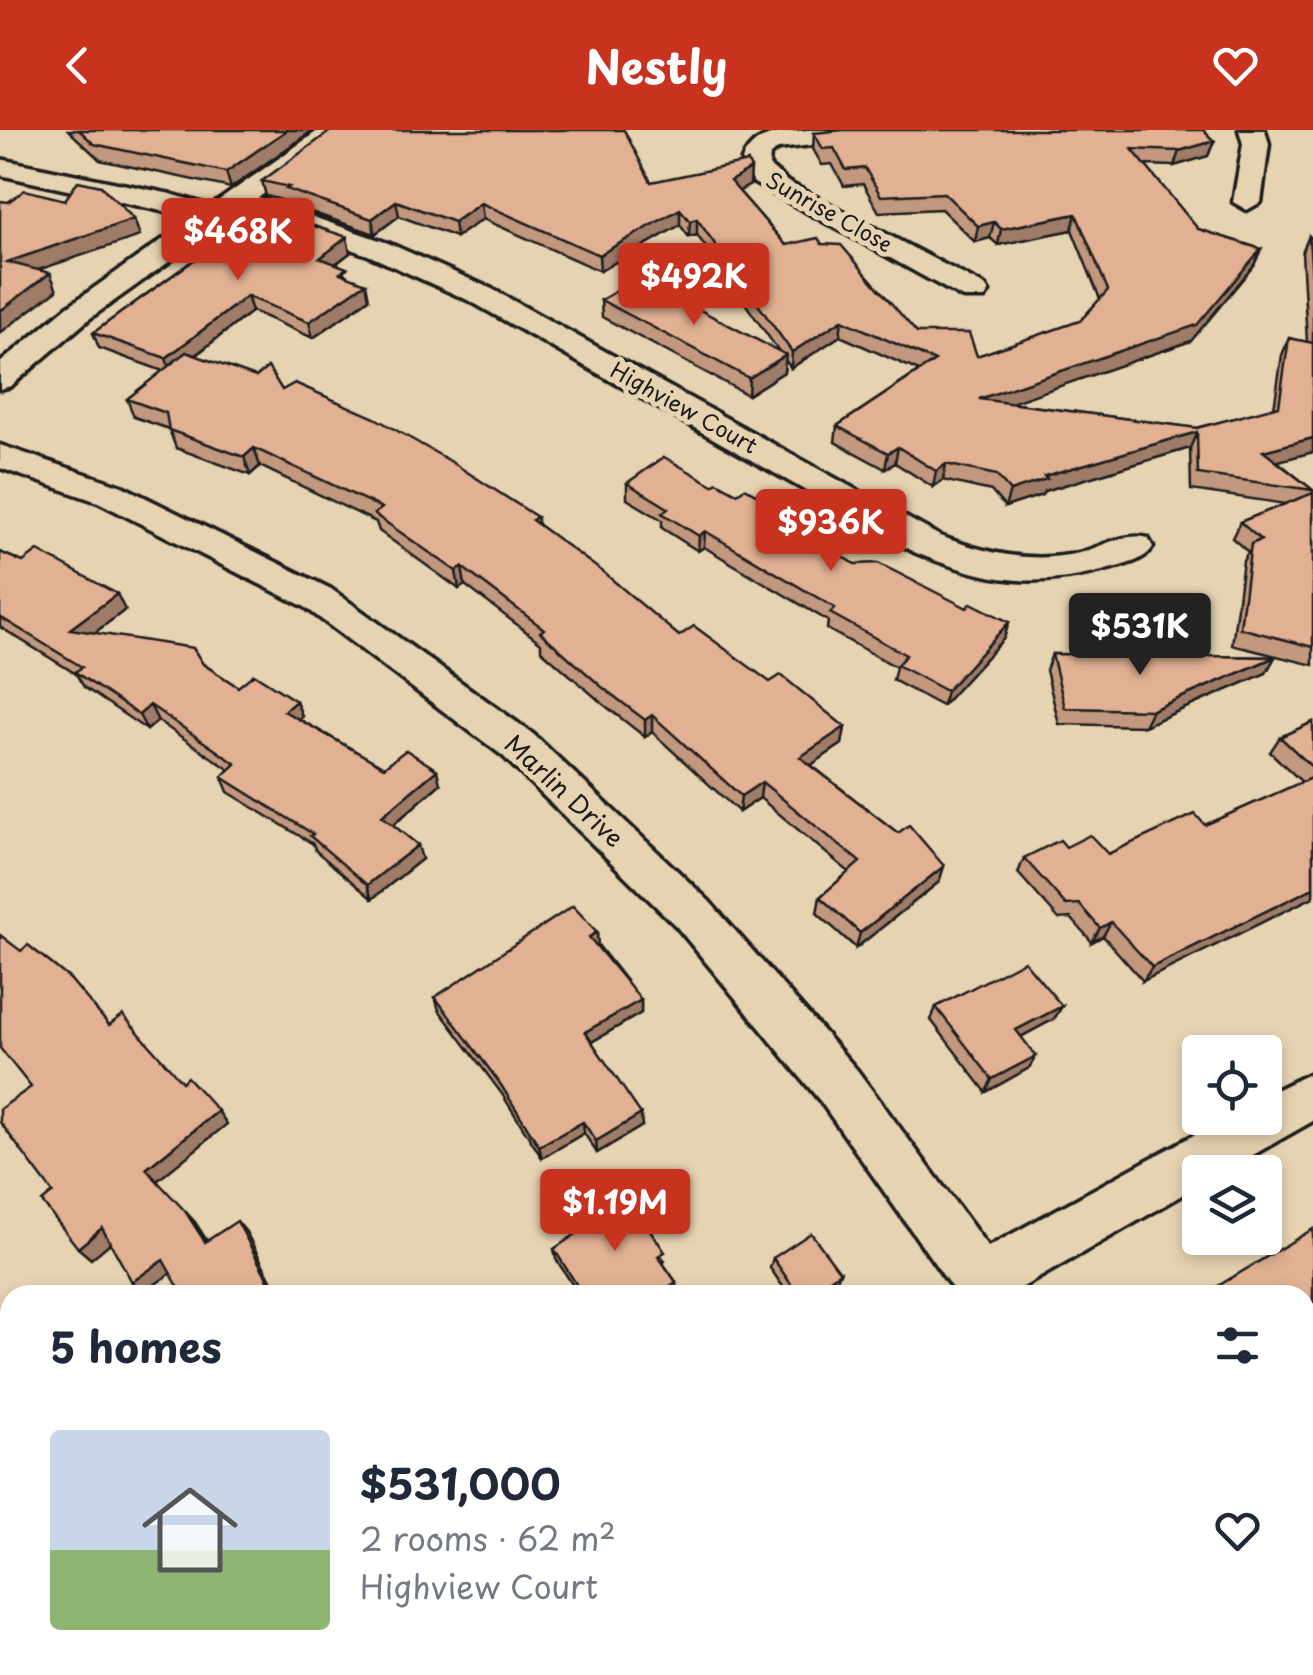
<!DOCTYPE html>
<html lang="en">
<head>
<meta charset="utf-8">
<style>
  :root { --surface:#fff; --page:#f6f6f7; --text:#1f2937; --muted:#747a83; --line:#e0e1e3; --accent:#c8321e }
  body { margin:0; font-family:"Playpen Sans",sans-serif; background:var(--page); color:var(--text); height:100vh; display:flex; flex-direction:column; font-size:38px; white-space:nowrap }
  * { box-sizing:border-box; margin:0 }
  p { font-size:32px; color:var(--muted) }
  .icon { flex:none; width:55px; height:55px; fill:none; stroke:currentColor; stroke-width:2; stroke-linecap:round; stroke-linejoin:round }
  .map { position:relative; flex:1; overflow:hidden }
  .drawer { position:absolute; left:0px; top:1155px; width:1315px; height:390px; display:flex; flex-direction:column; background:var(--surface); border-radius:30px 30px 0 0; box-shadow:0 5px 15px #0003 }
  .drawer>* { flex:none }
  .buttons { position:absolute; left:1182px; top:905px; display:grid; gap:20px }
  .buttons a { display:grid; place-items:center; width:100px; height:100px; border-radius:10px; background:var(--surface); box-shadow:0 5px 15px #0003; font-size:50px }
  .price { position:absolute; translate:-50% -85px; padding:0 22px; border-radius:10px; background:var(--accent); color:#fff; font-size:32px; line-height:65px; filter:drop-shadow(0 2px 5px #0008) }
  .price::after { content:''; position:absolute; left:50%; top:60px; width:30px; height:22px; margin-left:-15px; background:inherit; clip-path:polygon(0 0,100% 0,50% 100%) }
  .price.selected { background:#222; color:#fff }
  ul { padding:0; list-style:none }
  li { display:flex; align-items:center; gap:30px; height:250px; padding:0 50px }
  li+li { border-top:2px solid var(--line) }
  li span { display:grid; place-items:center; flex:none; width:280px; height:200px; border-radius:10px; color:#555 }
  li>.icon { margin-inline-start:auto }
  span .icon { width:120px; height:120px; fill:#fffc; stroke-width:1 }
  li b { font-size:42px }
  h2 { display:flex; justify-content:space-between; align-items:center; height:120px; padding:0 50px; font-size:42px }
  header { display:flex; justify-content:space-between; align-items:center; height:130px; padding:0 50px; background:var(--accent); color:#fff; font-size:45px; font-weight:700 }
  .map>svg:first-child { display:block }
</style>
</head>
<body>
<header><svg class="icon" aria-label="back" viewBox="0 0 24 24"><path d="M15 5l-7 7 7 7"/></svg>Nestly<svg class="icon" aria-label="heart" viewBox="0 0 24 24"><path d="M12 20l-8-8c-3-5 5-10 8-4 3-6 11-1 8 4z"/></svg></header>
<div class="map">
<svg width="1313" height="1545" viewBox="0 0 1313 1545">
  <rect width="100%" height="100%" fill="#e6d3b1"/>
  <filter id="ink" filterUnits="userSpaceOnUse"><feTurbulence type="fractalNoise" baseFrequency=".01" numOctaves="2"/><feDisplacementMap in="SourceGraphic" scale="20" xChannelSelector="R" yChannelSelector="G"/><feConvolveMatrix kernelMatrix="1 2 1 2 8 2 1 2 1" color-interpolation-filters="sRGB"/></filter>
  <g filter="url(#ink)">
    <g fill="none" stroke-linecap="round" stroke-linejoin="round">
      <g stroke="#1c1c1c" stroke-width="7">
        <g id="minor">
          <path d="M319,0H349L258,68L388,113L492,159L940,406C986,423 1030,434 1079,423C1102,417 1124,402 1148,408L1153,417C1145,430 1127,434 1113,438C1036,460 987,452 914,422L470,171L368,125L240,81L89,189L11,256L0,259V233L67,177L193,88L0,45V29L171,64L211,76Z"/>
          <path d="M807,0H886L873,8L778,19L770,25L769,36L788,52L985,156L989,162L985,168H963L754,53L742,30C754,2 780,3 807,0Z"/>
          <path d="M1239,0H1265L1269,14L1261,72L1247,80L1233,72L1243,14Z"/>
          <path d="M0,315L122,356L331,459L533,604L709,771L857,940L988,1117L1225,988H1265V965L1313,942V991L1223,1042H1200V1055L1016,1161L1017,1165H957L821,972L677,797L503,626L305,477L98,372L0,338Z"/>
          <path d="M0,1238L10,1243V1319L0,1315Z"/>
          <path d="M63,1535H127L129,1545H65Z"/>
          <path d="M1174,1535H1239L1243,1545H1178Z"/>
        </g>
      </g>
      <use href="#minor" fill="#e6d3b1" fill-rule="evenodd"/>
    </g>
    <g fill="#c2987e" stroke="#1c1c1c" stroke-width="2.5">
      <path d="M68,0H313L231,58L100,30Z"/>
      <path d="M814,3L1214,11L1208,26L1174,36L1145,35L1198,99L1261,119L1254,135L1191,211L1010,273L1197,298L1274,278L1282,225L1289,208L1307,212L1302,122L1309,106L1313,110V322L1277,331L1313,360V535L1232,515L1243,431L1248,422L1232,408L1240,392L1286,374L1191,360L1190,318L1044,361L1042,365L1005,377L991,361L943,350L933,357L895,333L885,339L835,312L837,296L919,241L840,206L791,238L785,230L784,242L748,265L602,187L601,170L780,223L697,105L689,107L680,95L600,141L483,89L456,107L399,86L375,104L290,75L289,72L266,66L262,51L651,52L750,55L739,61L786,115L822,114L917,203L977,226L1080,191L1100,169L1072,100L998,115L990,108L975,112L941,79L879,82L863,54L844,56L832,34L822,35L813,19Z"/>
      <path d="M206,115L350,123L336,134L369,169L313,208L252,181L195,226L282,260L537,387L538,395L679,506L770,552L845,597L842,614L811,635L898,703L944,736L939,752L856,818L817,783L820,767L849,742L760,668L739,682L652,602L645,607L603,574L541,520V513L465,455L459,459L379,401L376,392L260,336L250,345L176,318L169,299L134,287L127,269L163,241L99,218L93,203L207,120Z"/>
      <path d="M627,353L713,355L737,363L809,395L808,406L855,434L967,478L1009,492L1004,508L942,576L893,550L896,537L827,499L828,491L704,417L698,421L662,398V390L627,369Z"/>
      <path d="M0,422L125,480L94,503L203,534L238,557L296,571L302,586L299,589L384,637L440,654L393,695L422,729L372,769L316,721L313,714L228,662L222,647L230,640L158,591L147,600L84,557L76,544L0,497Z"/>
      <path d="M1052,524L1275,527L1266,543L1144,596L1059,594L1046,540Z"/>
      <path d="M1313,592V767L1143,851L1103,806L1092,812L1071,788L1059,789L1018,743L1024,728L1066,717L1108,724L1205,695L1302,652L1270,622L1280,607Z"/>
      <path d="M598,815L641,870V883L592,912L642,996L597,1023L584,1003L542,1028L502,964L439,880L435,867Z"/>
      <path d="M1062,876L1054,889L1021,907L1029,938L986,962L931,890L936,877Z"/>
      <path d="M585,1081L629,1082L665,1131L663,1133L676,1152V1161L670,1165H579L556,1129L554,1119L589,1096L586,1091Z"/>
      <path d="M1313,1099V1260L1305,1264V1165Z"/>
      <path d="M773,1128L840,1142L836,1152L824,1160L786,1161L770,1138Z"/>
      <rect x="1305" y="1319" width="8" height="67"/>
      <path d="M914,1535H1026L1032,1545H920Z"/>
    </g>
    <g fill="#9e7c67" stroke="#1c1c1c" stroke-width="2.5">
      <path d="M287,0H313L231,58L226,42Z"/>
      <path d="M1214,11L1208,26L1174,36L1179,21Z"/>
      <path d="M751,39L750,55L729,67L730,51Z"/>
      <path d="M396,71L399,86L375,104L372,89Z"/>
      <path d="M481,73L483,89L456,107L454,92Z"/>
      <path d="M680,79V95L600,141L599,125Z"/>
      <path d="M1076,84L1072,100L998,115L1001,99Z"/>
      <path d="M134,89L140,106L14,148L7,132Z"/>
      <path d="M697,89V105L689,107L690,91Z"/>
      <path d="M994,92L990,108L975,112L978,96Z"/>
      <path d="M347,107L350,123L323,143L320,128Z"/>
      <path d="M1261,119L1254,135L1191,211L976,285L979,269Z"/>
      <path d="M50,143L57,160L0,203V181Z"/>
      <path d="M366,153L369,169L313,208L309,192Z"/>
      <path d="M247,166L252,181L171,244L166,228Z"/>
      <path d="M842,190L840,206L791,238L792,222Z"/>
      <path d="M786,225L784,242L748,265L749,248Z"/>
      <path d="M1197,302L1190,318L1044,361L1042,365L1005,377L1010,361L1044,346Z"/>
      <path d="M1313,308V322L1256,337L1263,321Z"/>
      <path d="M898,317L895,333L885,339L888,323Z"/>
      <path d="M254,318L260,336L250,345L244,327Z"/>
      <path d="M946,334L943,350L933,357L936,341Z"/>
      <path d="M705,401L704,417L698,421L699,406Z"/>
      <path d="M462,437L465,455L459,459L456,441Z"/>
      <path d="M117,464L125,480L78,515L70,499Z"/>
      <path d="M1009,492L1004,508L942,576L946,561Z"/>
      <path d="M1275,527L1266,543L1144,596L1152,580Z"/>
      <path d="M296,571L302,586L290,596L284,581Z"/>
      <path d="M150,575L158,591L147,600L139,585Z"/>
      <path d="M652,585V602L645,607V590Z"/>
      <path d="M845,597L842,614L798,644L800,627Z"/>
      <path d="M437,640L440,654L386,701L382,686Z"/>
      <path d="M762,652L760,668L739,682L741,666Z"/>
      <path d="M418,715L422,729L372,769L367,755Z"/>
      <path d="M944,736L939,752L856,818L860,803Z"/>
      <path d="M1313,758V767L1143,851L1152,837Z"/>
      <path d="M1111,792L1103,806L1092,812L1100,798Z"/>
      <path d="M597,802L598,815L590,820L589,807Z"/>
      <path d="M641,870V883L586,915L585,902Z"/>
      <path d="M1062,876L1054,889L1009,913L1016,900Z"/>
      <path d="M1036,926L1029,938L986,962L992,949Z"/>
      <path d="M218,981L227,994L157,1051L146,1039Z"/>
      <path d="M641,984L642,996L597,1023L596,1011Z"/>
      <path d="M583,992L584,1003L542,1028L539,1016Z"/>
      <path d="M185,1081L195,1092L215,1123L205,1112Z"/>
      <path d="M237,1091L246,1102L279,1165H276Z"/>
      <path d="M102,1098L115,1109L91,1129L78,1118Z"/>
      <path d="M163,1130L174,1141L144,1162L132,1152Z"/>
      <path d="M840,1142L836,1152L817,1164L821,1155Z"/>
      <path d="M676,1152V1161L670,1165H657Z"/>
      <path d="M432,1535H439L441,1545H434Z"/>
    </g>
    <g fill="#e2b193" stroke="#1c1c1c" stroke-width="2.5">
      <path d="M79,0H287L226,42L94,14Z"/>
      <path d="M332,0H624L651,52L748,32L751,39L730,51L786,115L818,108L822,114L841,115L917,203H969L977,226L1080,191L1108,160L1076,84L1001,99L994,92L978,96L944,63L881,66L865,38L846,40L834,18L823,19L814,3L843,0H1203L1214,11L1179,21L1132,19L1198,99L1261,119L1197,195L979,269L1197,298L1279,276L1289,208L1313,213V308L1263,321L1313,360L1198,344L1197,302L1044,346L1047,349L1010,361L996,345L946,334L936,341L898,317L888,323L837,296L935,231L842,190L792,222L697,89L690,91L680,79L599,125L481,73L454,92L396,71L372,89L286,59L289,57L262,51Z"/>
      <path d="M78,51L101,56L134,89L7,132L50,143L0,181V71L8,72L25,60L65,70Z"/>
      <path d="M260,78L347,107L320,128L347,138L340,143L366,153L309,192L247,166L166,228L93,203L212,117L206,115Z"/>
      <path d="M1309,106L1313,110V165Z"/>
      <path d="M639,148L786,225L749,248L601,170Z"/>
      <path d="M186,222L256,247L268,237L282,260L295,253L375,288L450,331L537,387L532,390L603,442L679,506L694,496L770,552L781,545L845,597L800,627L898,703L909,695L944,736L860,803L820,767L860,732L762,652L741,666L652,585L645,590L602,557L540,502L544,499L462,437L456,441L374,384L382,378L254,318L244,327L169,300L166,283L127,269Z"/>
      <path d="M664,327L713,355L717,352L737,363L745,358L809,395L801,402L855,434L878,433L967,478L971,473L1009,492L946,561L897,535L906,525L830,483L835,478L705,401L699,406L662,383L668,378L627,353Z"/>
      <path d="M1313,363V517L1240,498L1251,414L1261,410L1240,392Z"/>
      <path d="M38,421L117,464L70,499L193,518L203,534L238,557L254,544L296,571L284,581L384,637L406,620L437,640L382,686L418,715L367,755L310,706L313,704L222,647L236,634L150,575L139,585L75,542L82,537L0,487V422L23,432Z"/>
      <path d="M1052,524L1275,527L1152,580L1065,578Z"/>
      <path d="M1313,592V638L1280,607Z"/>
      <path d="M1313,647V758L1152,837L1111,792L1100,798L1079,774L1066,775L1024,728L1060,710L1066,717L1090,705L1108,724L1195,684L1205,695Z"/>
      <path d="M573,776L597,802L589,807L641,870L585,902L641,984L596,1011L583,992L539,1016L499,952L435,867Z"/>
      <path d="M0,805L21,821L28,815L70,849L109,895L123,885L182,952L187,947L218,981L146,1039L185,1081L205,1112L237,1091L276,1165H183L163,1130L132,1152L102,1098L78,1118L42,1072L53,1063L0,992V979L31,957L0,918Z"/>
      <path d="M1024,831L1062,876L1016,900L1036,926L992,949L936,877Z"/>
      <path d="M616,1061L629,1082L635,1078L665,1122L658,1126L676,1152L657,1165H583L554,1119L592,1093L585,1081Z"/>
      <path d="M1313,1099V1240L1306,1232L1305,1233V1165H1203Z"/>
      <path d="M811,1103L840,1142L821,1155L828,1165H781L793,1157L773,1128Z"/>
      <rect x="1305" y="1319" width="8" height="60"/>
      <path d="M295,1535H432L434,1545H287L286,1539Z"/>
      <path d="M922,1535H1026L1032,1545H927Z"/>
    </g>
  </g>
  <g text-anchor="middle" stroke-width="10" stroke-linejoin="round" paint-order="stroke">
    <g font-size="22" fill="#1c1c1c" stroke="#e6d3b1">
      <text transform="translate(829 82) rotate(29)" y="8">Sunrise Close</text>
      <text transform="translate(684 278) rotate(29)" y="8">Highview Court</text>
    </g>
    <g font-size="25" fill="#1c1c1c" stroke="#e6d3b1">
      <text transform="translate(564 661) rotate(43)" y="9">Marlin Drive</text>
    </g>
  </g>
</svg>
<div class="buttons">
<a><svg class="icon" aria-label="locate" viewBox="0 0 24 24"><circle cx="12" cy="12" r="6"/><path d="M12 2v4M12 18v4M2 12h4M18 12h4"/></svg></a>
<a><svg class="icon" aria-label="layers" viewBox="0 0 24 24"><path d="M12 4l9 5-9 5-9-5zM3 14l9 5 9-5"/></svg></a>
</div>
<b class="price" style="left:238px;top:153px">$468K</b>
<b class="price" style="left:694px;top:198px">$492K</b>
<b class="price" style="left:831px;top:444px">$936K</b>
<b class="price selected" style="left:1140px;top:548px">$531K</b>
<b class="price" style="left:615px;top:1124px">$1.19M</b>
<section class="drawer">
<h2>5 homes<svg class="icon" aria-label="filters" viewBox="0 0 24 24"><path d="M4 7h16M4 17h16"/><circle cx="9" cy="7" r="2"/><circle cx="15" cy="17" r="2"/></svg></h2>
<ul>
<li><span style="background:linear-gradient(#c9d6e8 60%,#8fb573 0)"><svg class="icon" aria-label="home" viewBox="0 0 24 24"><path d="M3 11l9-7 9 7M6 9v11h12V9"/></svg></span><div><b>$531,000</b><p>2 rooms · 62 m²</p><p>Highview Court</p></div><svg class="icon" aria-label="heart" viewBox="0 0 24 24"><path d="M12 20l-8-8c-3-5 5-10 8-4 3-6 11-1 8 4z"/></svg></li>
</ul>
</section>
</div>
</body>
</html>
